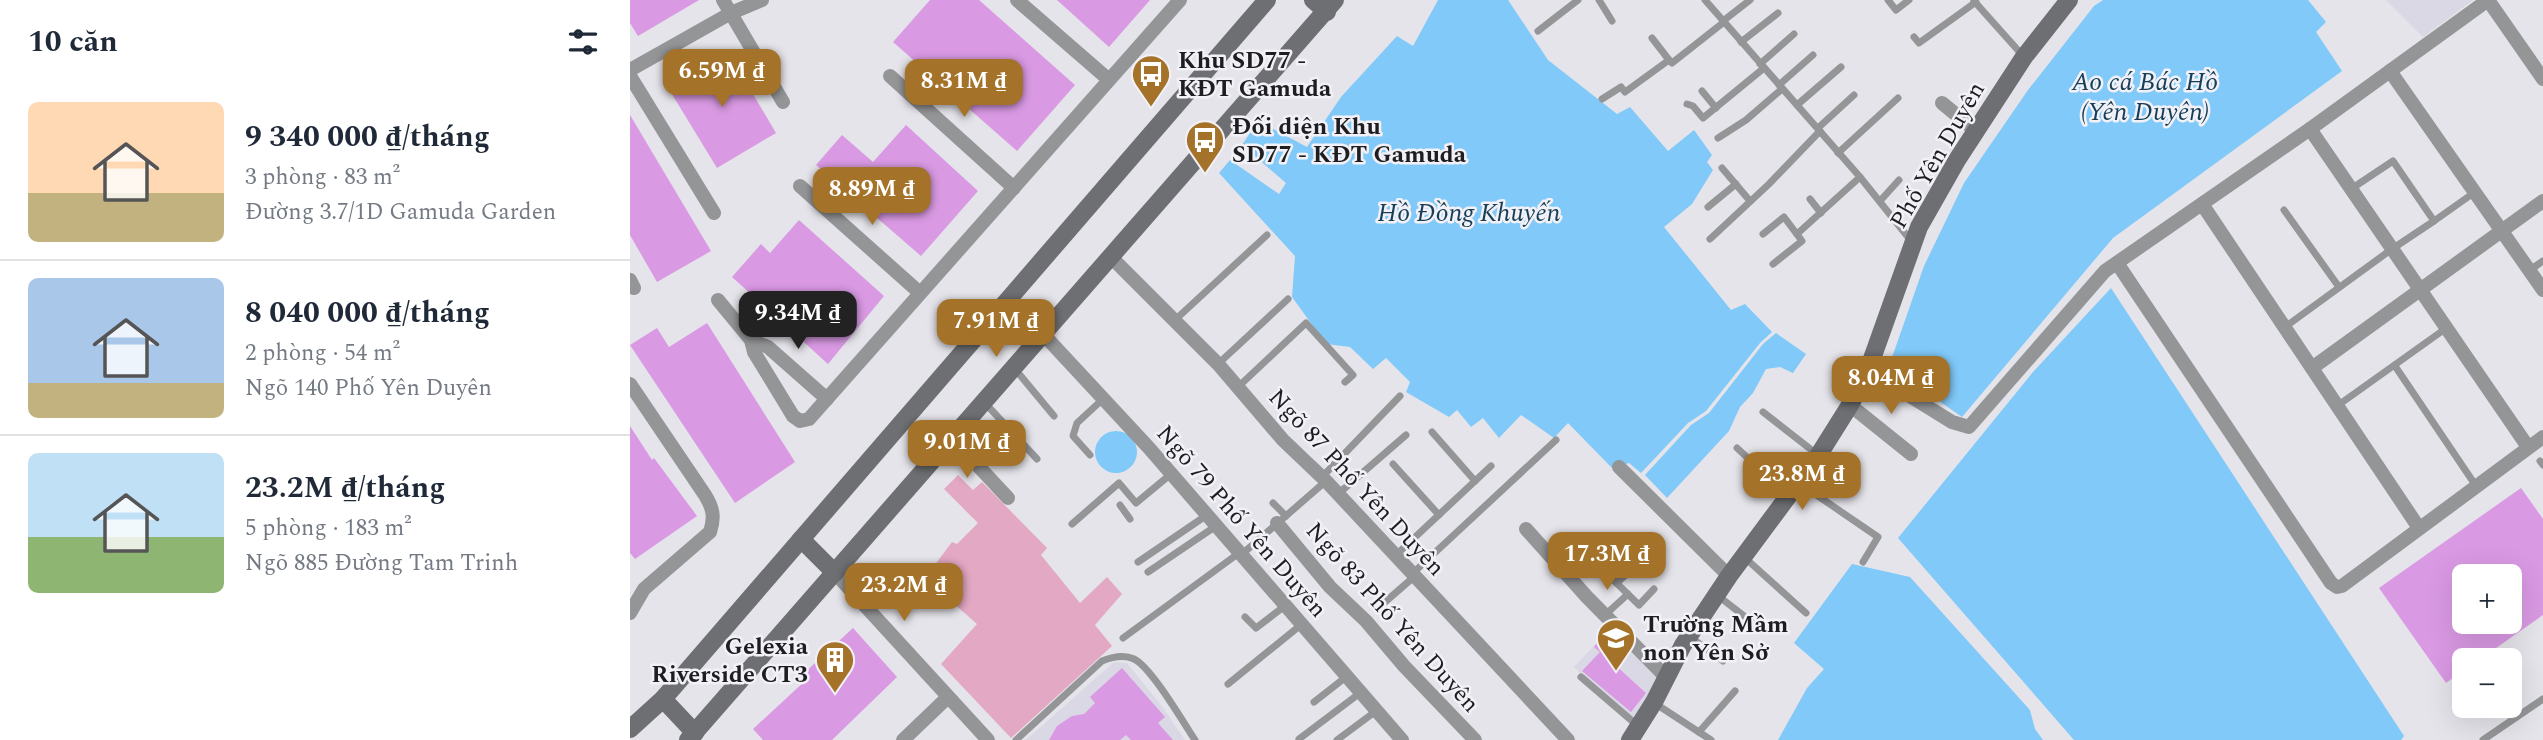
<!DOCTYPE html>
<html lang="vi">
<head>
<meta charset="utf-8">
<style>
  :root { --surface:#fff; --page:#f6f6f7; --text:#1f2937; --muted:#747a83; --line:#e0e1e3; --accent:#a47329 }
  body { margin:0; font-family:Spectral,serif; background:var(--page); color:var(--text); height:100vh; display:flex; flex-direction:column; font-size:26px; white-space:nowrap }
  * { box-sizing:border-box; margin:0 }
  p { font-size:23px; color:var(--muted) }
  .icon { flex:none; width:38px; height:38px; fill:none; stroke:currentColor; stroke-width:2; stroke-linecap:round; stroke-linejoin:round }
  .map { position:relative; flex:1; overflow:hidden }
  .panel { display:flex; flex-direction:column; background:var(--surface); width:630px }
  .panel>* { flex:none }
  .tools { position:absolute; left:1822px; top:564px; display:grid; gap:14px }
  .tools a { display:grid; place-items:center; width:70px; height:70px; border-radius:10px; background:var(--surface); box-shadow:0 7px 28px #0002; font-size:35px }
  .price { position:absolute; translate:-50% -60px; padding:0 16px; border-radius:14px; background:var(--accent); color:#fff; font-size:23px; line-height:46px; filter:drop-shadow(0 2px 4px #0008) }
  .price::after { content:''; position:absolute; left:50%; top:42px; width:21px; height:16px; margin-left:-10px; background:inherit; clip-path:polygon(0 0,100% 0,50% 100%) }
  .price.selected { background:#222; color:#fff }
  ul { padding:0; list-style:none }
  li { display:flex; align-items:center; gap:21px; height:175px; padding:0 28px }
  li+li { border-top:2px solid var(--line) }
  li span { display:grid; place-items:center; flex:none; width:196px; height:140px; border-radius:10px; color:#555 }
  li>.icon { margin-inline-start:auto }
  span .icon { width:84px; height:84px; fill:#fffc; stroke-width:1 }
  li b { font-size:30px }
  h2 { display:flex; justify-content:space-between; align-items:center; height:84px; padding:0 28px; font-size:30px }
  main { display:flex; flex:1; min-height:0 }
  .map>svg:first-child { display:block }
</style>
</head>
<body>
<main>
<section class="panel">
<h2>10 căn<svg class="icon" aria-label="filters" viewBox="0 0 24 24"><path d="M4 7h16M4 17h16"/><circle cx="9" cy="7" r="2"/><circle cx="15" cy="17" r="2"/></svg></h2>
<ul>
<li><span style="background:linear-gradient(#ffd9b3 65%,#c2b280 0)"><svg class="icon" aria-label="home" viewBox="0 0 24 24"><path d="M3 11l9-7 9 7M6 9v11h12V9"/></svg></span><div><b>9 340 000 ₫/tháng</b><p>3 phòng · 83 m²</p><p>Đường 3.7/1D Gamuda Garden</p></div></li>
<li><span style="background:linear-gradient(#a9c7e8 75%,#c2b280 0)"><svg class="icon" aria-label="home" viewBox="0 0 24 24"><path d="M3 11l9-7 9 7M6 9v11h12V9"/></svg></span><div><b>8 040 000 ₫/tháng</b><p>2 phòng · 54 m²</p><p>Ngõ 140 Phố Yên Duyên</p></div></li>
<li><span style="background:linear-gradient(#bfe0f5 60%,#8fb573 0)"><svg class="icon" aria-label="home" viewBox="0 0 24 24"><path d="M3 11l9-7 9 7M6 9v11h12V9"/></svg></span><div><b>23.2M ₫/tháng</b><p>5 phòng · 183 m²</p><p>Ngõ 885 Đường Tam Trinh</p></div></li>
</ul>
</section>
<div class="map">
<svg width="1913" height="740" viewBox="0 0 1913 740">
  <rect width="100%" height="100%" fill="#e5e4ea"/>
  <g fill="#dbd8e6">
    <path d="M1756,0H1843L1793,37Z"/>
    <path d="M978,631L1028,677L1006,721L944,667Z"/>
    <path d="M484,662L497,663L531,705L555,740H396Z"/>
  </g>
  <path fill="#e3a8c3" d="M328,475L343,490L352,482L417,548L411,555L450,603L477,577L492,594L465,625L482,646L381,738L311,664L347,624L295,578L322,542L327,544L348,523L314,489Z"/>
  <g fill="#80c9f8">
    <path d="M808,0H878L918,60L987,114L1000,107L1038,151L1064,130L1082,155L1077,162L1083,170L1062,204L1034,227L1101,310L1115,304L1142,332L1130,343L1076,411L1058,423L1011,473L999,463L982,468L938,423L924,438L891,415L869,438L853,418L841,427L827,410L819,417L776,392L780,382L756,358L743,369L720,347L696,344L662,297L665,256L589,173L600,160L649,194L656,183L612,145L628,121L677,147L711,97L767,36L783,46Z"/>
    <path d="M1473,0H1678L1696,22L1686,32L1712,71L1483,238L1332,417L1259,366L1294,266L1334,183L1398,90L1464,6Z"/>
    <path d="M1481,288L1774,736L1771,740H1444L1268,538L1403,372Z"/>
    <path d="M1146,333L1176,354L1163,373L1150,367L1136,369L1123,393L1110,407L1099,431L1037,498L1015,475L1061,425L1079,413L1133,344Z"/>
    <circle cx="486" cy="452" r="21"/>
    <path d="M1222,564L1280,577L1400,710L1405,729L1413,740H1148L1177,688L1194,669L1164,643Z"/>
  </g>
  <g fill="#d999e3" fill-rule="evenodd">
    <path d="M0,0H69L8,36L0,23Z"/>
    <path d="M300,0H349L445,85L387,151L263,42Z"/>
    <path d="M427,0H520L479,47Z"/>
    <path d="M97,50L146,133L87,168L37,86Z"/>
    <path d="M0,115L81,251L27,282L0,235Z"/>
    <path d="M276,125L348,191L291,256L186,165L212,135L243,162Z"/>
    <path d="M169,220L254,296L198,364L102,277L131,244L140,253Z"/>
    <path d="M77,323L165,462L105,503L0,345L27,328L39,347Z"/>
    <path d="M0,426L22,460L24,458L67,516L5,559L0,553Z"/>
    <path d="M1891,488L1913,519V615L1849,660H1834V670L1816,683L1749,588ZM1834,576H1880V621H1834Z"/>
    <path d="M223,628L267,677L202,740H133L123,729L176,680L172,675Z"/>
    <path d="M978,631L996,650L984,664L1016,693L1001,712L952,671L970,652L964,647Z"/>
    <path d="M492,668L535,717L528,723L543,740H501L496,735L490,740H419L427,726L442,716L454,714L465,703L460,697Z"/>
  </g>
  <g fill="none" stroke-linecap="round" stroke-linejoin="round">
    <g stroke="#949597" stroke-width="7">
      <path d="M969,0L982,21"/>
      <path d="M1075,0L1230,177L1282,242"/>
      <path d="M1258,0L1266,10L1279,0"/>
      <path d="M1344,1L1394,57"/>
      <path d="M1093,21L1120,0"/>
      <path d="M908,31L948,0"/>
      <path d="M1284,37L1289,43L1346,2"/>
      <path d="M1022,38L1039,60"/>
      <path d="M1111,42L1148,13"/>
      <path d="M1130,64L1164,34"/>
      <path d="M1149,85L1183,55"/>
      <path d="M1072,91L1086,108"/>
      <path d="M972,99L991,87L995,92L1039,60L1042,63L1094,22"/>
      <path d="M1057,104L1063,106L1073,118L1134,68"/>
      <path d="M1167,105L1211,67"/>
      <path d="M1188,128L1224,95"/>
      <path d="M1088,138L1116,120L1152,89"/>
      <path d="M1208,153L1268,98"/>
      <path d="M1092,168L1120,201"/>
      <path d="M1180,199L1191,213"/>
      <path d="M1250,201L1269,180"/>
      <path d="M1078,207L1106,184"/>
      <path d="M1654,210L1709,287"/>
      <path d="M1804,221L1845,192"/>
      <path d="M1133,234L1154,217L1172,241L1143,264"/>
      <path d="M1167,234L1230,177"/>
      <path d="M1080,239L1139,184L1190,131"/>
      <path d="M1900,270L1913,261"/>
      <path d="M545,320L637,235"/>
      <path d="M1655,327L1762,249L1804,221L1763,161L1721,189"/>
      <path d="M588,364L658,299"/>
      <path d="M1765,366L1846,486"/>
      <path d="M385,369L424,416"/>
      <path d="M608,387L676,323L723,375L715,382"/>
      <path d="M355,403L407,459"/>
      <path d="M1707,406L1815,329"/>
      <path d="M1133,412L1188,455"/>
      <path d="M802,432L845,481"/>
      <path d="M1107,448L1159,496"/>
      <path d="M460,455L443,436L447,423L473,399"/>
      <path d="M1910,461L1913,465"/>
      <path d="M763,464L809,515"/>
      <path d="M692,477L770,396"/>
      <path d="M1169,483L1248,537L1233,562"/>
      <path d="M708,494L776,435"/>
      <path d="M643,503L656,516"/>
      <path d="M490,505L500,519"/>
      <path d="M442,524L489,483L506,503L541,474"/>
      <path d="M611,555L696,481"/>
      <path d="M766,555L861,466"/>
      <path d="M1114,557L1176,613"/>
      <path d="M508,562L577,515"/>
      <path d="M970,567L1009,605L1024,589"/>
      <path d="M518,572L586,526"/>
      <path d="M783,573L926,440"/>
      <path d="M987,583L1004,567"/>
      <path d="M1087,595L1132,630"/>
      <path d="M755,602L785,576"/>
      <path d="M975,615L998,594"/>
      <path d="M615,617L626,628L656,605"/>
      <path d="M1059,636L1093,661"/>
      <path d="M493,638L609,553"/>
      <path d="M951,677L1008,726"/>
      <path d="M598,684L672,624"/>
      <path d="M684,702L716,677"/>
      <path d="M1026,704L1081,740"/>
      <path d="M1069,732L1105,691"/>
      <path d="M669,739L730,693"/>
      <path d="M386,740L472,661C482,657 493,654 504,659C521,667 553,722 565,740"/>
      <path d="M707,740L746,711"/>
      <path d="M1853,740L1913,699"/>
    </g>
    <g stroke="#949597" stroke-width="14">
      <path d="M93,0L153,102"/>
      <path d="M387,0L478,79"/>
      <path d="M0,70L101,13L132,0"/>
      <path d="M1760,71L1913,290"/>
      <path d="M0,76L84,213"/>
      <path d="M260,76L384,188"/>
      <path d="M1312,103L1346,131"/>
      <path d="M1680,129L1898,447"/>
      <path d="M170,186L290,293"/>
      <path d="M1572,204L1789,528"/>
      <path d="M481,257L588,364L653,440L696,481L938,740"/>
      <path d="M1487,263L1701,583L1707,587L1712,586L1913,437"/>
      <path d="M0,280L4,288"/>
      <path d="M88,300L121,340L124,352L163,416L170,421L179,419L550,0"/>
      <path d="M414,335L519,448L772,740"/>
      <path d="M121,340L138,347L197,399"/>
      <path d="M1682,368L1913,201"/>
      <path d="M1238,370L1322,422L1339,427L1475,271L1680,129L1858,0L1913,79"/>
      <path d="M0,384L75,495C83,508 85,517 80,532L14,589L0,613"/>
      <path d="M1220,405L1281,454"/>
      <path d="M323,439L378,498"/>
      <path d="M989,467L1099,576"/>
      <path d="M647,523L700,587L736,621L774,666L845,740"/>
      <path d="M896,529L957,597L1036,677"/>
      <path d="M205,573L358,740"/>
      <path d="M273,740L318,697"/>
    </g>
    <g stroke="#6d6f72" stroke-width="18">
      <path d="M683,0L697,12"/>
      <path d="M171,539L205,573"/>
      <path d="M33,699L65,733"/>
      <path d="M0,729L33,699L637,0"/>
      <path d="M58,740L705,0"/>
      <path d="M1000,740L1024,702L1053,645L1099,576L1188,456L1220,405L1238,370L1289,227L1327,160L1394,57L1439,0"/>
    </g>
  </g>
  <defs>
    <g id="bus-pin" transform="scale(2.0125)"><path d="M0 17L-7.5 6A9.5 9.5 0 1 1 7.5 6Z" fill="#a47329" stroke="#f2f1f7"/><path d="M-5-6H5V4H4V6H2V4H-2V6H-4V4H-5ZM-3.5-4V0h7V-4ZM-3.5 1.2v1.5H-2V1.2ZM2 1.2v1.5H3.5V1.2Z" fill="#fff"/></g>
    <g id="school-pin" transform="scale(2.0125)"><path d="M0 17L-7.5 6A9.5 9.5 0 1 1 7.5 6Z" fill="#a47329" stroke="#f2f1f7"/><path d="M0-5L7-2L0 1L-7-2ZM-4 1L0 2.5L4 1V4Q0 6-4 4Z" fill="#fff"/></g>
    <g id="building-pin" transform="scale(2.0125)"><path d="M0 17L-7.5 6A9.5 9.5 0 1 1 7.5 6Z" fill="#a47329" stroke="#f2f1f7"/><path d="M-4-6H4V6H1V3H-1V6H-4ZM-2.5-4.3h1.7v1.8h-1.7ZM.8-4.3h1.7v1.8H.8ZM-2.5-1h1.7V.8h-1.7ZM.8-1h1.7V.8H.8Z" fill="#fff"/></g>
  </defs>
  <g fill-rule="evenodd">
    <use href="#bus-pin" x="521" y="74"/>
    <use href="#bus-pin" x="575" y="140"/>
    <use href="#school-pin" x="986" y="638"/>
    <use href="#building-pin" x="205" y="660"/>
  </g>
  <g text-anchor="middle" stroke-width="5" stroke-linejoin="round" paint-order="stroke">
    <g font-size="24" font-weight="bold" fill="#1e1e20" stroke="#f2f1f7" text-anchor="start">
      <text x="548" y="68">Khu SD77 -<tspan x="548" dy="28">KĐT Gamuda</tspan></text>
      <text x="602" y="134">Đối diện Khu<tspan x="602" dy="28">SD77 - KĐT Gamuda</tspan></text>
      <text x="1013" y="632">Trường Mầm<tspan x="1013" dy="28">non Yên Sở</tspan></text>
      <text x="178" y="654" text-anchor="end">Gelexia<tspan x="178" dy="28">Riverside CT3</tspan></text>
    </g>
    <g font-size="24" fill="#1e1e20" stroke="#f2f1f7">
      <text transform="translate(1307 155) rotate(-60)" y="8">Phố Yên Duyên</text>
      <text transform="translate(727 482) rotate(47)" y="8">Ngõ 87 Phố Yên Duyên</text>
      <text transform="translate(612 521) rotate(49)" y="8">Ngõ 79 Phố Yên Duyên</text>
      <text transform="translate(763 617) rotate(48)" y="8">Ngõ 83 Phố Yên Duyên</text>
    </g>
    <g font-size="26" font-style="italic" fill="#163f57" stroke="#f2f1f7">
      <text x="1515" y="90">Ao cá Bác Hồ<tspan x="1515" dy="30">(Yên Duyên)</tspan></text>
      <text x="839" y="221">Hồ Đồng Khuyến</text>
    </g>
  </g>
</svg>
<div class="tools">
<a>+</a>
<a>−</a>
</div>
<b class="price" style="left:92px;top:109px">6.59M ₫</b>
<b class="price" style="left:334px;top:119px">8.31M ₫</b>
<b class="price" style="left:242px;top:227px">8.89M ₫</b>
<b class="price selected" style="left:168px;top:351px">9.34M ₫</b>
<b class="price" style="left:366px;top:359px">7.91M ₫</b>
<b class="price" style="left:1261px;top:416px">8.04M ₫</b>
<b class="price" style="left:337px;top:480px">9.01M ₫</b>
<b class="price" style="left:1172px;top:512px">23.8M ₫</b>
<b class="price" style="left:977px;top:592px">17.3M ₫</b>
<b class="price" style="left:274px;top:623px">23.2M ₫</b>
</div>
</main>
</body>
</html>
